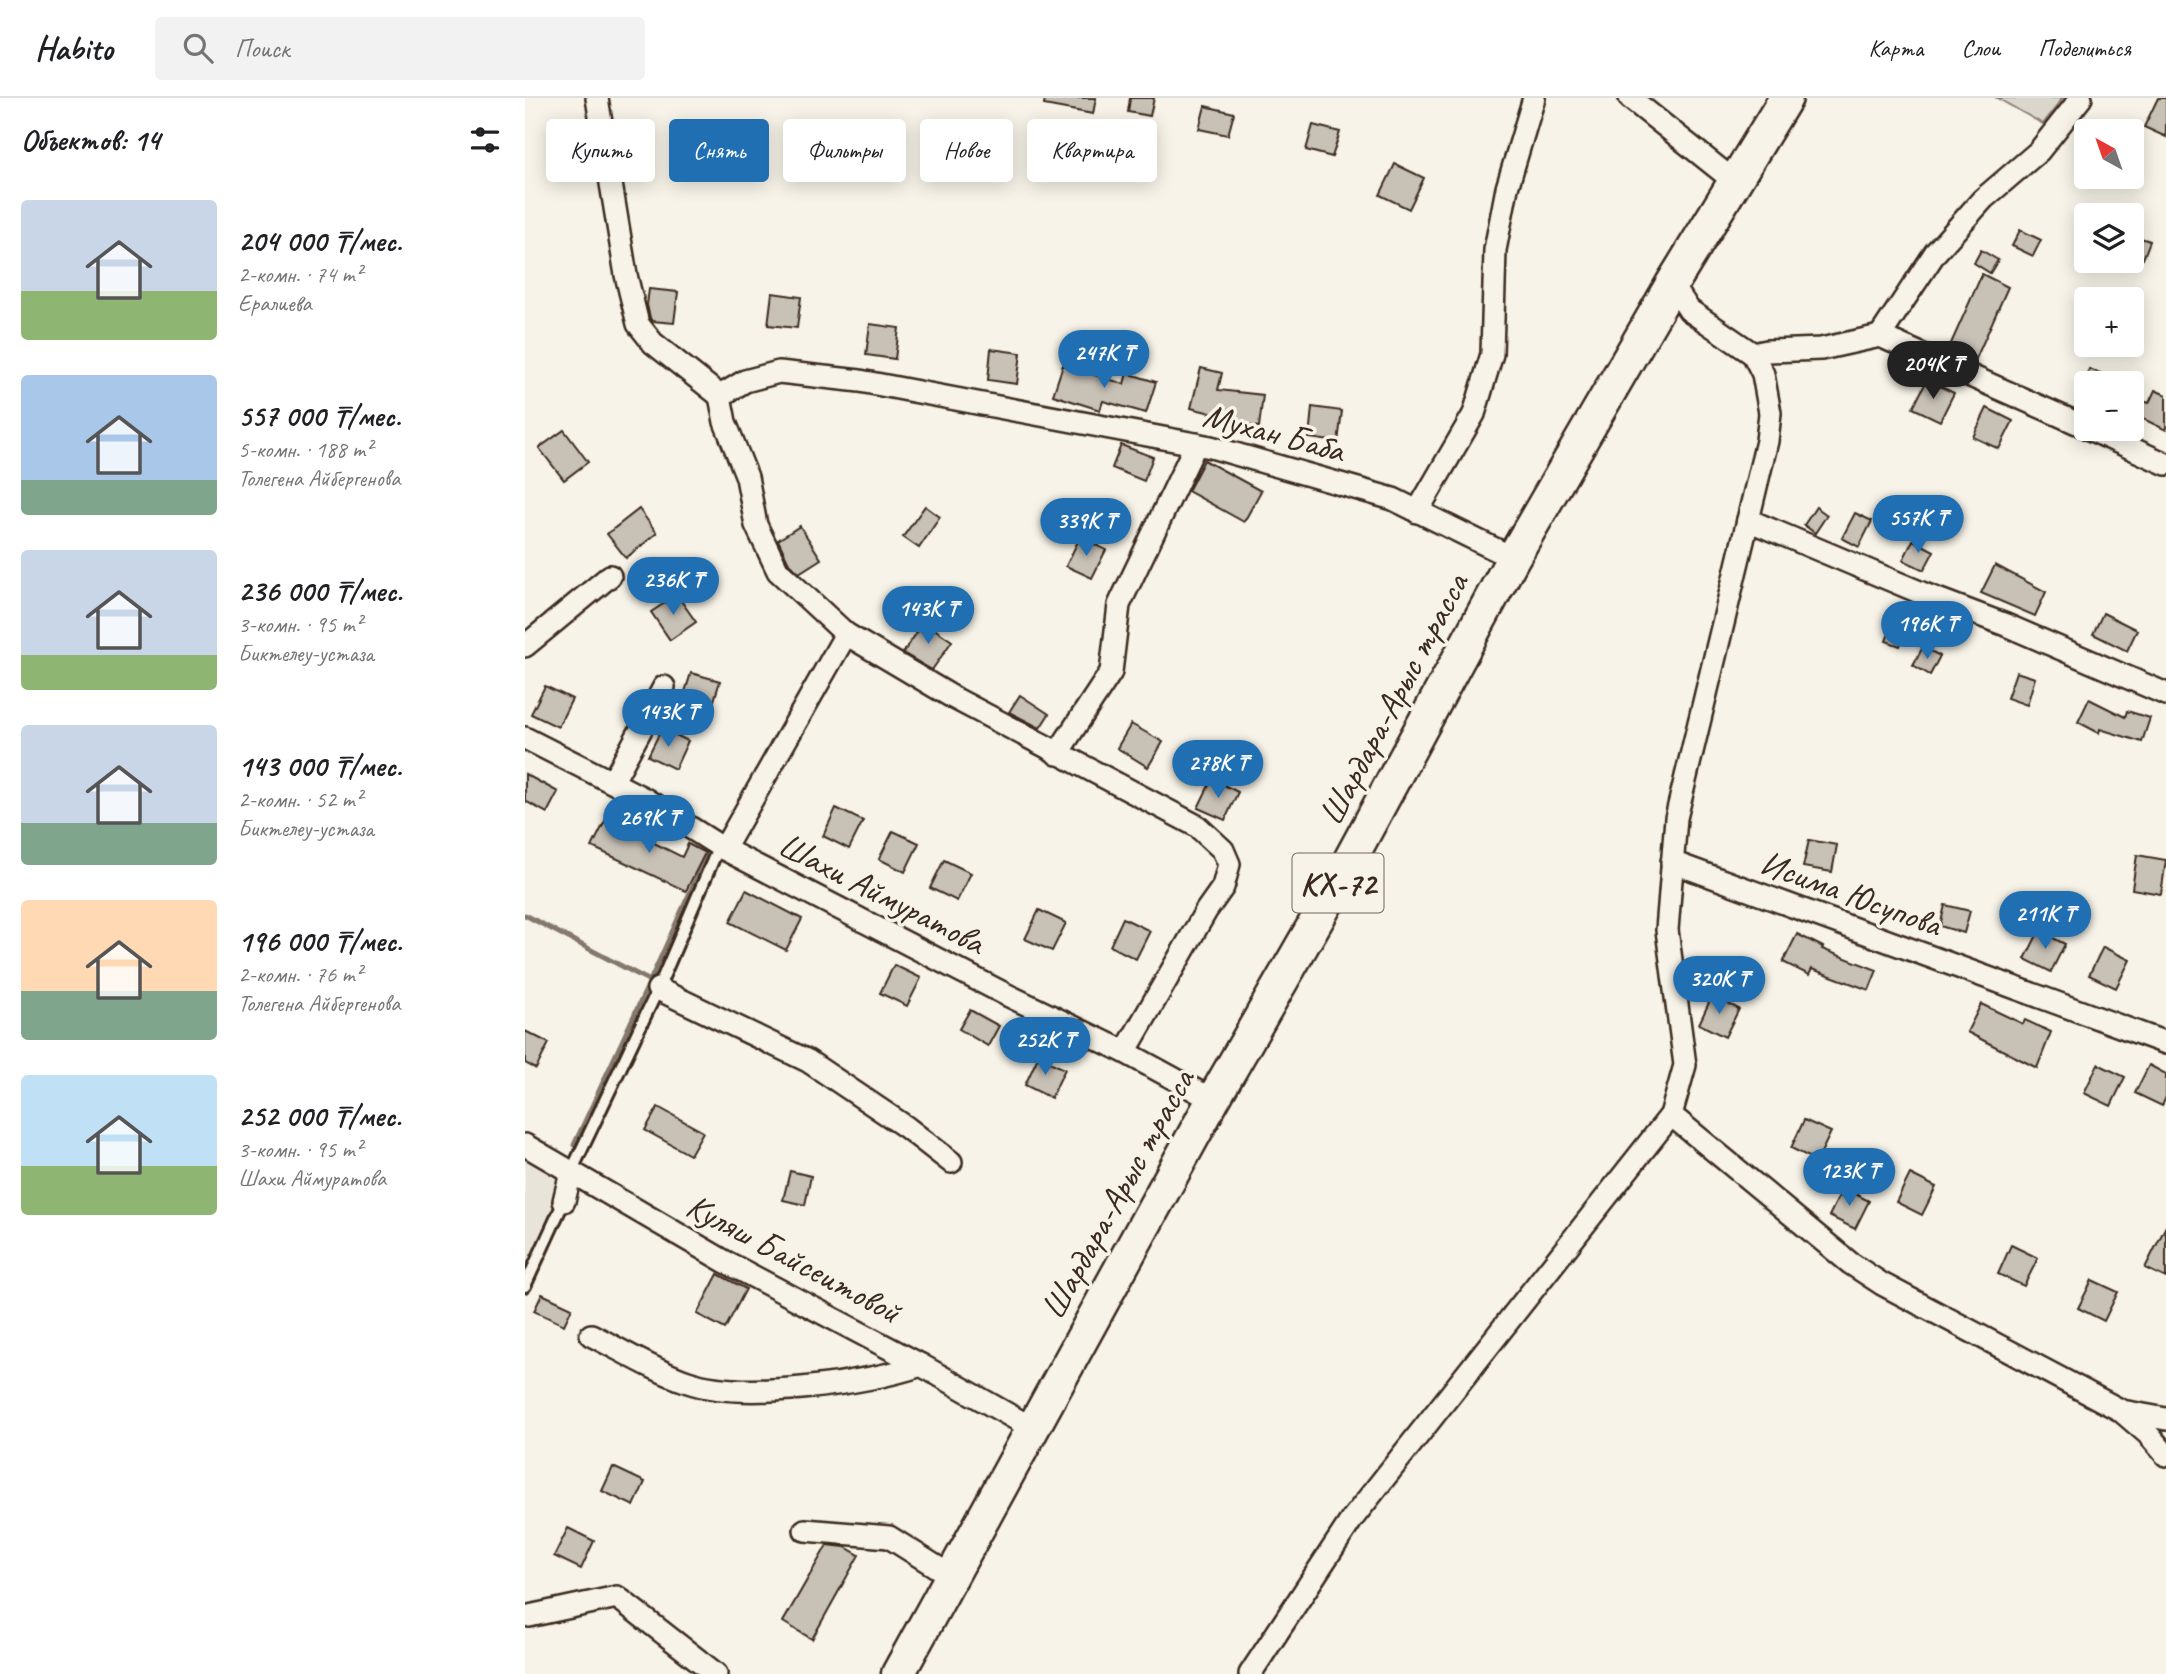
<!DOCTYPE html>
<html lang="ru">
<head>
<meta charset="utf-8">
<style>
  :root { --surface:#fff; --page:#f2f2f2; --text:#202124; --muted:#757577; --line:#e0e0e0; --accent:#1f6fb2 }
  body { margin:0; font-family:Caveat,sans-serif; background:var(--page); color:var(--text); height:100vh; display:flex; flex-direction:column; font-size:26px; white-space:nowrap }
  * { box-sizing:border-box; margin:0 }
  p { font-size:23px; color:var(--muted) }
  .icon { flex:none; width:38px; height:38px; fill:none; stroke:currentColor; stroke-width:2; stroke-linecap:round; stroke-linejoin:round }
  .map { position:relative; flex:1; overflow:hidden }
  .details { display:flex; flex-direction:column; background:var(--surface); width:525px }
  .details>* { flex:none }
  .hud { position:absolute; left:21px; top:21px; width:665px; height:63px; display:flex; gap:14px }
  .needle { width:46px; rotate:320deg }
  .controls { position:absolute; left:1549px; top:21px; display:grid; gap:14px }
  .controls a { display:grid; place-items:center; width:70px; height:70px; border-radius:7px; background:var(--surface); box-shadow:0 4px 18px #0003; font-size:35px }
  .price { position:absolute; translate:-50% -60px; padding:0 16px; border-radius:24px; background:var(--accent); color:#fff; font-size:23px; line-height:46px; filter:drop-shadow(0 2px 4px #0008) }
  .price::after { content:''; position:absolute; left:50%; top:42px; width:21px; height:16px; margin-left:-10px; background:inherit; clip-path:polygon(0 0,100% 0,50% 100%) }
  .price.selected { background:#222; color:#fff }
  ul { padding:0; list-style:none }
  li { display:flex; align-items:center; gap:21px; height:175px; padding:0 21px }
  li span { display:grid; place-items:center; flex:none; width:196px; height:140px; border-radius:7px; color:#555 }
  li>.icon { margin-inline-start:auto }
  span .icon { width:84px; height:84px; fill:#fffc; stroke-width:1 }
  li b { font-size:30px }
  h2 { display:flex; justify-content:space-between; align-items:center; height:84px; padding:0 21px; font-size:30px }
  .chip { padding:0 24px; border-radius:7px; background:var(--surface); box-shadow:0 4px 18px #0003; font-size:24px; line-height:63px }
  .chip.selected { background:var(--accent); color:#fff }
  header { display:flex; align-items:center; gap:42px; box-sizing:border-box; height:98px; padding:0 35px; background:var(--surface); border-bottom:2px solid var(--line) }
  header strong { font-size:33px }
  nav { display:flex; gap:38px; margin-inline-start:auto; font-size:24px }
  .search { width:490px; height:63px; background:var(--page); display:flex; align-items:center; gap:18px; box-sizing:border-box; padding:0 24px; border-radius:7px; color:var(--muted); font-size:26px }
  main { display:flex; flex:1; min-height:0 }
  .map>svg:first-child { display:block }
</style>
</head>
<body>
<header>
<strong>Habito</strong>
<div class="search"><svg class="icon" aria-label="search" viewBox="0 0 24 24"><circle cx="10" cy="10" r="6"/><path d="M15 15l6 6"/></svg>Поиск</div>
<nav><a>Карта</a><a>Слои</a><a>Поделиться</a></nav>
</header>
<main>
<section class="details">
<h2>Объектов: 14<svg class="icon" aria-label="filters" viewBox="0 0 24 24"><path d="M4 7h16M4 17h16"/><circle cx="9" cy="7" r="2"/><circle cx="15" cy="17" r="2"/></svg></h2>
<ul>
<li><span style="background:linear-gradient(#c9d6e8 65%,#8fb573 0)"><svg class="icon" aria-label="home" viewBox="0 0 24 24"><path d="M3 11l9-7 9 7M6 9v11h12V9"/></svg></span><div><b>204 000 ₸/мес.</b><p>2-комн. · 74 m²</p><p>Ералиева</p></div></li>
<li><span style="background:linear-gradient(#a9c7e8 75%,#7fa58c 0)"><svg class="icon" aria-label="home" viewBox="0 0 24 24"><path d="M3 11l9-7 9 7M6 9v11h12V9"/></svg></span><div><b>557 000 ₸/мес.</b><p>5-комн. · 188 m²</p><p>Толегена Айбергенова</p></div></li>
<li><span style="background:linear-gradient(#c9d6e8 75%,#8fb573 0)"><svg class="icon" aria-label="home" viewBox="0 0 24 24"><path d="M3 11l9-7 9 7M6 9v11h12V9"/></svg></span><div><b>236 000 ₸/мес.</b><p>3-комн. · 95 m²</p><p>Биктелеу-устаза</p></div></li>
<li><span style="background:linear-gradient(#c9d6e8 70%,#7fa58c 0)"><svg class="icon" aria-label="home" viewBox="0 0 24 24"><path d="M3 11l9-7 9 7M6 9v11h12V9"/></svg></span><div><b>143 000 ₸/мес.</b><p>2-комн. · 52 m²</p><p>Биктелеу-устаза</p></div></li>
<li><span style="background:linear-gradient(#ffd9b3 65%,#7fa58c 0)"><svg class="icon" aria-label="home" viewBox="0 0 24 24"><path d="M3 11l9-7 9 7M6 9v11h12V9"/></svg></span><div><b>196 000 ₸/мес.</b><p>2-комн. · 76 m²</p><p>Толегена Айбергенова</p></div></li>
<li><span style="background:linear-gradient(#bfe0f5 65%,#8fb573 0)"><svg class="icon" aria-label="home" viewBox="0 0 24 24"><path d="M3 11l9-7 9 7M6 9v11h12V9"/></svg></span><div><b>252 000 ₸/мес.</b><p>3-комн. · 95 m²</p><p>Шахи Аймуратова</p></div></li>
</ul>
</section>
<div class="map">
<svg width="1641" height="1576" viewBox="0 0 1641 1576">
  <rect width="100%" height="100%" fill="#f7f3e8"/>
  <filter id="ink" filterUnits="userSpaceOnUse"><feTurbulence type="fractalNoise" baseFrequency=".0143" numOctaves="2"/><feDisplacementMap in="SourceGraphic" scale="14" xChannelSelector="R" yChannelSelector="G"/><feConvolveMatrix kernelMatrix="1 2 1 2 8 2 1 2 1" color-interpolation-filters="sRGB"/></filter>
  <g filter="url(#ink)">
    <path fill="#e9e4d9" d="M0,1057L40,1080L0,1169Z"/>
    <path fill="#dbd6cb" stroke="#8b8074" stroke-width="2" d="M1472,0H1538L1518,26Z"/>
    <g fill="none" stroke-linecap="round" stroke-linejoin="round">
      <g stroke="#84786c" stroke-width="5">
        <path d="M0,817L125,883L49,1047"/>
        <path d="M125,883L185,750"/>
      </g>
    </g>
    <g fill="#c8c1b6" stroke="#3b2a1e" stroke-width="2">
      <path d="M520,0H571L568,16L519,7Z"/>
      <path d="M605,0H629L625,18L603,14Z"/>
      <path d="M1633,0H1641V39L1619,29Z"/>
      <path d="M680,8L709,15L703,37L674,31Z"/>
      <path d="M788,27L815,34L807,59L781,52Z"/>
      <path d="M870,66L899,80L884,111L855,97Z"/>
      <path d="M1495,132L1516,142L1508,158L1487,148Z"/>
      <path d="M1606,137L1625,143L1618,161L1606,157Z"/>
      <path d="M1456,152L1473,162L1465,175L1449,165Z"/>
      <path d="M1457,176L1483,189L1450,263L1424,250Z"/>
      <path d="M124,191L153,194L149,225L127,223L125,220L122,207Z"/>
      <path d="M247,195L276,199L272,230L243,227Z"/>
      <path d="M345,226L374,230L370,261L341,257Z"/>
      <path d="M466,251L496,255L492,286L463,282Z"/>
      <path d="M538,267L599,286L602,275L631,284L621,315L578,303L575,312L528,297Z"/>
      <path d="M676,270L697,275L693,292L738,297L734,329L705,325L706,320L666,310Z"/>
      <path d="M1564,271L1600,284L1599,285H1559Z"/>
      <path d="M1402,282L1429,295L1415,323L1388,310Z"/>
      <path d="M1630,292L1641,297V332L1606,315V299L1624,305Z"/>
      <path d="M787,309L817,313L813,344L784,340Z"/>
      <path d="M1462,310L1488,323L1474,351L1448,339Z"/>
      <path d="M39,332L63,364L39,382L14,350Z"/>
      <path d="M596,347L628,359L619,383L587,370Z"/>
      <path d="M679,362L736,393L719,424L663,393Z"/>
      <path d="M400,408L415,419L394,450L378,439Z"/>
      <path d="M1291,409L1302,417L1290,435L1279,427Z"/>
      <path d="M114,411L132,435L101,460L82,436Z"/>
      <path d="M1330,415L1347,423L1334,449L1317,440Z"/>
      <path d="M275,428L296,461L274,475L264,465L253,442Z"/>
      <path d="M555,439L581,452L567,480L541,468Z"/>
      <path d="M1388,442L1409,453L1399,472L1378,462Z"/>
      <path d="M1470,467L1521,494L1510,518L1456,495Z"/>
      <path d="M152,497L171,524L145,542L126,514Z"/>
      <path d="M1578,515L1612,532L1602,553L1568,536Z"/>
      <path d="M1369,523L1383,528L1375,548L1361,543Z"/>
      <path d="M399,524L427,543L407,572L378,555Z"/>
      <path d="M1398,549L1415,558L1405,577L1388,567Z"/>
      <path d="M1491,574L1510,580L1502,607L1482,600Z"/>
      <path d="M166,575L195,583L187,609L158,600Z"/>
      <path d="M20,588L47,601L33,629L6,616Z"/>
      <path d="M495,597L524,616L515,630L484,614Z"/>
      <path d="M1564,601L1600,619L1602,613L1625,620L1617,644L1575,631L1574,635L1553,624Z"/>
      <path d="M606,626L638,644L623,669L592,650Z"/>
      <path d="M137,630L163,643L150,671L123,658Z"/>
      <path d="M0,676L33,694L22,715L0,703Z"/>
      <path d="M687,681L713,694L700,722L673,710Z"/>
      <path d="M311,710L338,723L324,751L298,738Z"/>
      <path d="M81,721L157,759L163,746L180,755L161,793L67,749Z"/>
      <path d="M368,733L394,745L380,774L354,761Z"/>
      <path d="M1284,742L1312,747L1307,774L1278,769Z"/>
      <path d="M1612,757L1641,762L1636,796L1607,791Z"/>
      <path d="M419,762L446,775L432,803L405,790Z"/>
      <path d="M221,792L277,821L261,852L205,824Z"/>
      <path d="M1420,807L1445,813L1439,835L1415,828Z"/>
      <path d="M514,812L541,825L527,853L500,841Z"/>
      <path d="M598,820L625,833L611,861L585,848Z"/>
      <path d="M1514,833L1540,846L1526,874L1500,861Z"/>
      <path d="M1272,836L1298,849L1297,851L1352,872L1344,892L1287,871L1284,877L1258,864Z"/>
      <path d="M1578,849L1605,862L1591,890L1564,877Z"/>
      <path d="M369,867L396,880L382,908L355,895Z"/>
      <path d="M1187,898L1214,911L1200,939L1174,926Z"/>
      <path d="M1456,906L1498,926L1500,922L1526,934L1512,970L1442,934Z"/>
      <path d="M445,912L474,928L463,948L434,931Z"/>
      <path d="M0,933L24,945L11,971L0,965Z"/>
      <path d="M513,959L540,971L526,1000L500,987Z"/>
      <path d="M1573,966L1600,979L1586,1008L1559,995Z"/>
      <path d="M1624,967L1641,976V999L1637,1008L1610,995Z"/>
      <path d="M133,1009L178,1034L165,1057L120,1032Z"/>
      <path d="M1279,1022L1306,1034L1292,1063L1266,1050Z"/>
      <path d="M265,1073L286,1078L280,1107L258,1102Z"/>
      <path d="M1385,1076L1411,1089L1397,1117L1371,1104Z"/>
      <path d="M1318,1090L1344,1103L1330,1131L1304,1118Z"/>
      <path d="M1641,1128V1180L1620,1170Z"/>
      <path d="M1486,1147L1513,1160L1499,1188L1473,1176Z"/>
      <path d="M193,1176L221,1191L200,1231L172,1216Z"/>
      <path d="M1567,1182L1593,1194L1579,1223L1553,1210Z"/>
      <path d="M17,1196L47,1210L39,1227L9,1213Z"/>
      <path d="M88,1369L120,1384L109,1408L77,1393Z"/>
      <path d="M43,1430L69,1443L56,1471L29,1458Z"/>
      <path d="M302,1447L320,1449L334,1457L287,1541L258,1524Z"/>
    </g>
    <g fill="none" stroke-linecap="round" stroke-linejoin="round">
      <g stroke="#3b2a1e" stroke-width="16">
        <g id="service">
          <path d="M46,1074L133,891L194,748"/>
          <path d="M0,1188L39,1103"/>
        </g>
      </g>
      <g stroke="#3b2a1e" stroke-width="26">
        <g id="minor">
          <path d="M72,0L101,177L113,226L128,245L195,298"/>
          <path d="M1105,0L1209,83"/>
          <path d="M1355,238L1561,329"/>
          <path d="M1228,256L1242,253L1296,251L1355,238L1410,155L1458,101L1514,53L1556,0"/>
          <path d="M195,298L200,324L222,379L231,427L253,473L321,536L429,600L672,728L698,752L704,766L698,789L681,813L600,954"/>
          <path d="M195,298L220,283L254,274L335,283L686,349L868,401L988,460"/>
          <path d="M1564,331L1641,366"/>
          <path d="M892,414L949,316L967,256L970,152L982,90L1009,0"/>
          <path d="M1223,422L1399,496L1481,527L1641,596"/>
          <path d="M0,548L85,478"/>
          <path d="M0,640L120,701L199,751L478,895L600,954L688,1002"/>
          <path d="M532,656L586,574L594,507L671,346"/>
          <path d="M88,683L139,589"/>
          <path d="M199,751L321,536"/>
          <path d="M1147,764L1641,945"/>
          <path d="M133,891L283,963L381,1029L426,1064"/>
          <path d="M1146,1017L1325,1165L1357,1186L1595,1312L1623,1336L1641,1357"/>
          <path d="M0,1047L199,1163L396,1267L507,1330"/>
          <path d="M39,1103L46,1074"/>
          <path d="M66,1237C98,1253 130,1273 163,1284C217,1303 342,1286 396,1267"/>
          <path d="M1597,1313L1641,1321"/>
          <path d="M280,1432L364,1439L426,1478"/>
          <path d="M4,1518L92,1499L191,1576"/>
          <path d="M725,1576L827,1421L1146,1017L1160,967L1142,832L1151,720L1223,422L1242,343L1245,315L1238,276L1228,256L1164,212L1147,186"/>
        </g>
      </g>
      <g stroke="#3b2a1e" stroke-width="37">
        <path id="primary" d="M373,1576L688,1002L805,799L988,460L1147,186L1261,0"/>
      </g>
      <use href="#service" stroke="#f7f3e8" stroke-width="10"/>
      <use href="#minor" stroke="#f7f3e8" stroke-width="21"/>
      <use href="#primary" stroke="#f7f3e8" stroke-width="32"/>
    </g>
  </g>
  <g text-anchor="middle" stroke-width="7" stroke-linejoin="round" paint-order="stroke">
    <rect fill="#f7f3e8" stroke="#73665b" stroke-width="2" x="767.5" y="755.5" width="91" height="59" rx="5"/>
    <g font-size="33" font-weight="bold" fill="#3b2a1e">
      <text x="813" y="797">КХ-72</text>
    </g>
    <g font-size="35" fill="#3b2a1e" stroke="#f7f3e8">
      <text transform="translate(749 334) rotate(15)" y="12">Мухан Баба</text>
      <text transform="translate(868 601) rotate(-62)" y="12">Шардара-Арыс трасса</text>
      <text transform="translate(357 795) rotate(27)" y="12">Шахи Аймуратова</text>
      <text transform="translate(1326 795) rotate(20)" y="12">Исима Юсупова</text>
      <text transform="translate(592 1096) rotate(-61)" y="12">Шардара-Арыс трасса</text>
      <text transform="translate(269 1160) rotate(28)" y="12">Куляш Байсеитовой</text>
    </g>
  </g>
</svg>
<div class="controls">
<a><svg class="needle" viewBox="-14 -14 28 28"><path d="M0-13l5 13h-10z" fill="#e53935"/><path d="M0 13l5-13h-10z" fill="#757577"/></svg></a>
<a><svg class="icon" aria-label="layers" viewBox="0 0 24 24"><path d="M12 4l9 5-9 5-9-5zM3 14l9 5 9-5"/></svg></a>
<a>+</a>
<a>−</a>
</div>
<b class="price" style="left:579px;top:292px">247K ₸</b>
<b class="price selected" style="left:1408px;top:303px">204K ₸</b>
<b class="price" style="left:1393px;top:457px">557K ₸</b>
<b class="price" style="left:561px;top:460px">339K ₸</b>
<b class="price" style="left:148px;top:519px">236K ₸</b>
<b class="price" style="left:403px;top:548px">143K ₸</b>
<b class="price" style="left:1402px;top:563px">196K ₸</b>
<b class="price" style="left:143px;top:651px">143K ₸</b>
<b class="price" style="left:693px;top:702px">278K ₸</b>
<b class="price" style="left:124px;top:757px">269K ₸</b>
<b class="price" style="left:1520px;top:853px">211K ₸</b>
<b class="price" style="left:1194px;top:918px">320K ₸</b>
<b class="price" style="left:520px;top:979px">252K ₸</b>
<b class="price" style="left:1324px;top:1110px">123K ₸</b>
<div class="hud">
<a class="chip">Купить</a>
<a class="chip selected">Снять</a>
<a class="chip">Фильтры</a>
<a class="chip">Новое</a>
<a class="chip">Квартира</a>
</div>
</div>
</main>
</body>
</html>
